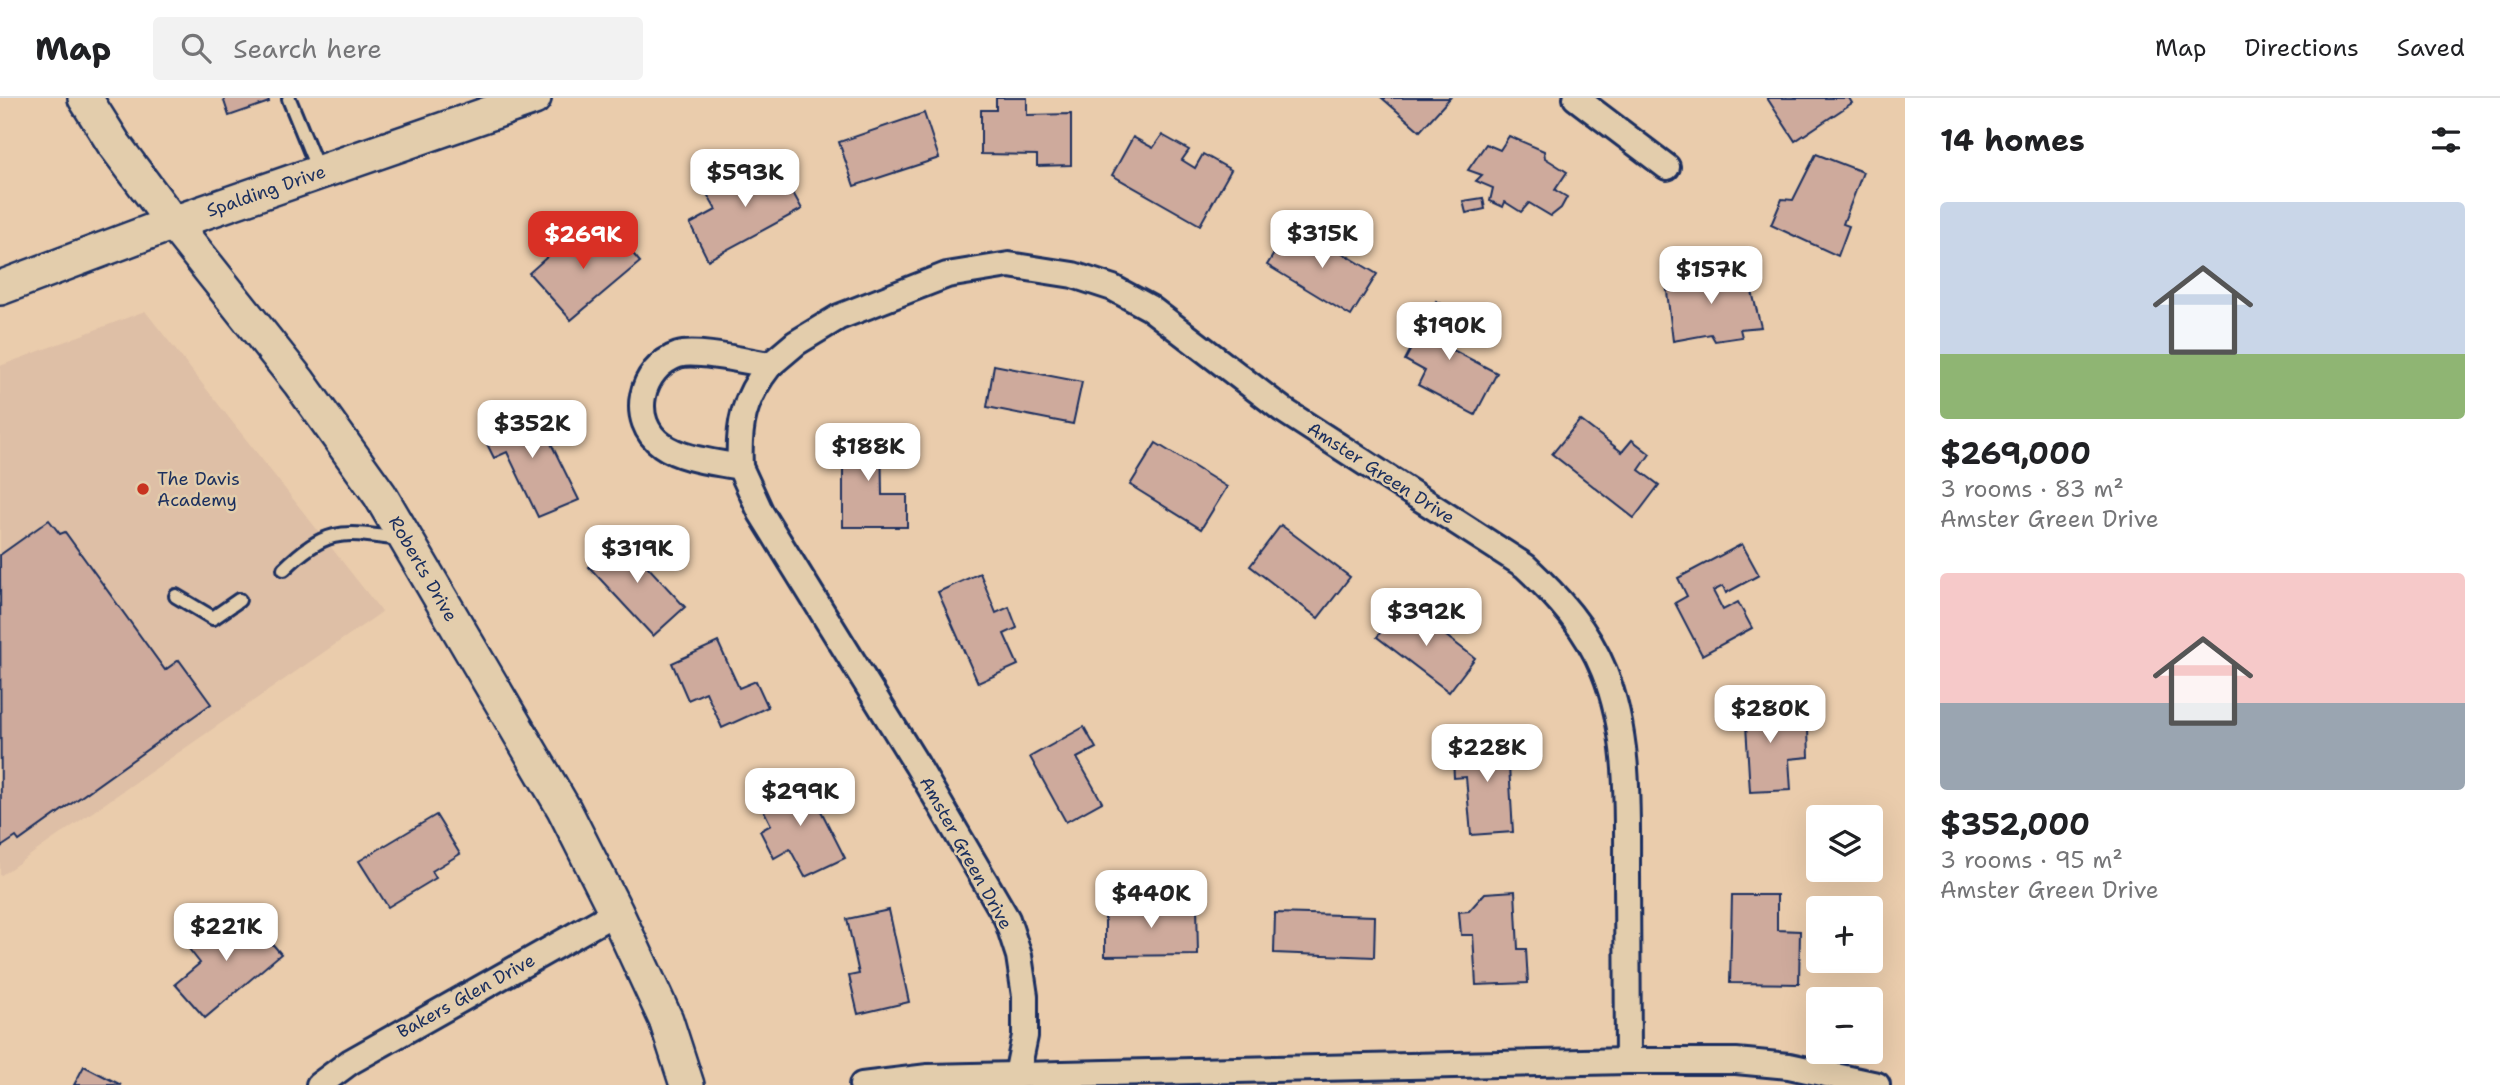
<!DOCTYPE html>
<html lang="en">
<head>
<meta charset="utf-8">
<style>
  :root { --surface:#fff; --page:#f2f2f2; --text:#202124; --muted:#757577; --line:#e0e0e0; --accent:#d93025 }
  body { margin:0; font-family:"Shantell Sans",sans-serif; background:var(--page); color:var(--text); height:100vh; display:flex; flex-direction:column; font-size:26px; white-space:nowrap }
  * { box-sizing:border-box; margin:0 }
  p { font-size:23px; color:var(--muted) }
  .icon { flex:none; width:38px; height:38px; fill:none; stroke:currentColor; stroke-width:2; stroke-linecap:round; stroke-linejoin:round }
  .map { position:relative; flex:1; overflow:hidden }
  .drawer { display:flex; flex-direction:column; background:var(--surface); width:595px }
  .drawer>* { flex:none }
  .fabs { position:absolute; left:1806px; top:707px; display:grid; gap:14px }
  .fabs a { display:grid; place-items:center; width:77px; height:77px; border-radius:7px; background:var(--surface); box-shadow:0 7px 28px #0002; font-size:35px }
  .price { position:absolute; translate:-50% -60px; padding:0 16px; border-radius:14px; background:#fff; color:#222; font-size:23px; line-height:46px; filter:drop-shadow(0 2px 4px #0008) }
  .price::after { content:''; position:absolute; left:50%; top:42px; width:21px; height:16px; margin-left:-10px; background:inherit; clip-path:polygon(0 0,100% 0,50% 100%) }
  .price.on { background:var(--accent); color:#fff }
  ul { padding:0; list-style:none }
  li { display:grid; align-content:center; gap:14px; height:371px; padding:0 35px }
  li span { display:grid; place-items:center; height:217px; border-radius:7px; color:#555 }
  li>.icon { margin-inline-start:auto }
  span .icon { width:126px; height:126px; fill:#fffc; stroke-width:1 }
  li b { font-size:30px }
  h2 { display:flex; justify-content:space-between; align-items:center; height:84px; padding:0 35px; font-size:30px }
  header { display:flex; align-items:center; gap:42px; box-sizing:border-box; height:98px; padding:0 35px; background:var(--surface); border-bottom:2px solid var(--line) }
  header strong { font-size:33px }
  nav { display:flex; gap:38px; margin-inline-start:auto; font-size:24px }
  .search { width:490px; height:63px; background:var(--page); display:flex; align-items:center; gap:18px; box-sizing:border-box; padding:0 24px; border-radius:7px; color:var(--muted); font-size:26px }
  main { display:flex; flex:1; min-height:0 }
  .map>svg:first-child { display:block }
</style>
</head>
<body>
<header>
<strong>Map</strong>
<div class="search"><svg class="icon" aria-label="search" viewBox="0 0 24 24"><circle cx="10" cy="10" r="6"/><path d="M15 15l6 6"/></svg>Search here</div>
<nav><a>Map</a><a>Directions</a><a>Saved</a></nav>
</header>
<main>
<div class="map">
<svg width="1905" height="987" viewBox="0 0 1905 987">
  <rect width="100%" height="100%" fill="#eaccac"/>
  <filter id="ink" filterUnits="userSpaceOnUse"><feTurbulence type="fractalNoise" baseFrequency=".0143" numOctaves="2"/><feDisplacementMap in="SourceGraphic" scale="14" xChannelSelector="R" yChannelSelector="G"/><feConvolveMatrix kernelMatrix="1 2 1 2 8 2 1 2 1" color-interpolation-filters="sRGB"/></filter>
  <g filter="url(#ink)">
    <path fill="#debfa6" d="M145,213L382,514L0,778V268Z"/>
    <g fill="#ceaa9c" stroke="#1b2f5e" stroke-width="2">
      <path d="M223,0H268L269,4L229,18Z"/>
      <path d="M996,0H1027V17L1071,16V67L1037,68V57L981,56V12H996Z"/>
      <path d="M1382,0H1450L1420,33Z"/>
      <path d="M1767,0H1849L1852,5L1795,43Z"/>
      <path d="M924,15L939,60L854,88L839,44Z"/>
      <path d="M1162,37L1189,52L1182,62L1195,70L1203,56L1231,72L1200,127L1112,77L1133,39L1153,50Z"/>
      <path d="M1509,38L1544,53L1545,60L1567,74L1555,92L1567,99L1561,110L1551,118L1529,105L1521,114L1505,104L1503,109L1490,103L1493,90L1476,83L1482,77L1468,72L1486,46L1500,52Z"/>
      <path d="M1816,56L1863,74L1843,126L1849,128L1838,158L1771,127L1782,101L1793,102Z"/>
      <path d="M774,60L802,111L708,162L690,126L716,112L707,96Z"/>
      <path d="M1483,100L1485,111L1466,115L1463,103Z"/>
      <path d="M1293,125L1377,176L1351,218L1267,167Z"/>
      <path d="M612,131L640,164L571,222L529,175L573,136L588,151Z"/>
      <path d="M1697,172L1696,181L1747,174L1761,229L1740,231L1742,239L1715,243L1711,236L1673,243L1665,177Z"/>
      <path d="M1436,203L1465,218L1449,250L1497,275L1475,317L1418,287L1425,273L1405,262Z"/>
      <path d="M994,267L1082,284L1073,326L987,309Z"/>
      <path d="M532,307L579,402L538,419L507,354L494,360L480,332Z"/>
      <path d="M1580,322L1622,354L1632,342L1650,356L1639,372L1659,387L1634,420L1552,356Z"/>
      <path d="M843,330H881L882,397H907V429H843Z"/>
      <path d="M1156,345L1227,389L1201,431L1130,387Z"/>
      <path d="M49,422L60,436L65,434L165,572L179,562L211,606L19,743L16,739L1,749L0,457Z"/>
      <path d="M1281,427L1350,479L1318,520L1250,468Z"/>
      <path d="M624,436L647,461L646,467L685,509L653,538L589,469Z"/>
      <path d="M1742,446L1759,477L1726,495L1723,488L1713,493L1723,512L1738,504L1752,530L1702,557L1675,505L1687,498L1678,480Z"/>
      <path d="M980,475L996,515L1009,509L1017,530L1004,536L1018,567L978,585L938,494Z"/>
      <path d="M1403,505L1475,560L1449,594L1377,539Z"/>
      <path d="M718,544L739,590L756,583L768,609L722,630L706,594L688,602L672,565Z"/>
      <path d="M1786,605L1788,633L1808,631L1809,659L1789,661L1791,692L1750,694L1746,627L1731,628V609Z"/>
      <path d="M1084,629L1096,650L1077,660L1102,704L1066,724L1030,659Z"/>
      <path d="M1507,635L1513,734L1471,737L1466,679L1454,680L1453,660L1469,659L1467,638Z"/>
      <path d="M807,678L820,705L818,707L845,760L805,779L790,751L774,760L760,733L771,727L759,703Z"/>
      <path d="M436,717L460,756L432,773L436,780L388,809L359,763Z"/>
      <path d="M1515,793L1518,851H1526L1528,885L1476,887L1473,837H1461L1459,814L1469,813L1485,795Z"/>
      <path d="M1732,797H1777V832L1800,833L1799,886L1730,885Z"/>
      <path d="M1105,806H1197L1198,857L1105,858Z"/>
      <path d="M889,812L909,904L858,916L849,878L859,876L847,821Z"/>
      <path d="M1275,815L1375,818L1374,859L1274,855Z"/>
      <path d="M247,816L281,856L205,920L175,886L200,865L189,851L224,821L231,830Z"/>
      <path d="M84,968L121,987H74Z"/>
    </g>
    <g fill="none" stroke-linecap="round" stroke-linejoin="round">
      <g stroke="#1b2f5e" stroke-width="18">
        <g id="lane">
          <path d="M289,1L318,72"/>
          <path d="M284,471C328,428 344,434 401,441"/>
          <path d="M176,498L213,520L239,502"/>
        </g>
      </g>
      <g stroke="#1b2f5e" stroke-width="30">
        <g id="street">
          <path d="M1576,0L1667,69"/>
          <path d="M740,369C738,327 743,301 770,267"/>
          <path d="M1017,977L1025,938V898L1019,858L1007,821L917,667L761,415L740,369C716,364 683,362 662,347C628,323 640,270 678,257C697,251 749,264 770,267L796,245L839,219L947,177L1009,167L1073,177L1113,190L1150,210L1283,312L1525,468C1558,499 1587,531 1604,573C1630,637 1627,710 1627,777C1627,839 1628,901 1628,963"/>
          <path d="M319,987L350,964L616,814"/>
          <path d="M862,987L928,979L1628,963H1736L1789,968L1877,987"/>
        </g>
      </g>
      <g stroke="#1b2f5e" stroke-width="38">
        <g id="secondary">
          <path d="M85,0L114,46L173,125L299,284L380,397L564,711L616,814L666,922L687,987"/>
          <path d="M0,190L173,125L534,0"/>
        </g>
      </g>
      <use href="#lane" stroke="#e3cdac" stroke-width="12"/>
      <use href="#street" stroke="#e3cdac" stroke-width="24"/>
      <use href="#secondary" stroke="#e3cdac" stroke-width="33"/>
    </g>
  </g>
  <circle fill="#c8321e" stroke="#e3cdac" stroke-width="2.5" cx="143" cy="391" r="7"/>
  <g text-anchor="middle" stroke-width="5" stroke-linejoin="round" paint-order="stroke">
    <g font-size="18" fill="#1b2f5e" stroke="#e3cdac">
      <text transform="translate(266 93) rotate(-19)" y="6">Spalding Drive</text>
      <text transform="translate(1381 375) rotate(33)" y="6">Amster Green Drive</text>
      <text transform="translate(423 471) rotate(60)" y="6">Roberts Drive</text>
      <text transform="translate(966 755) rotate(61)" y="6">Amster Green Drive</text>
      <text transform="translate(466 898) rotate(-29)" y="6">Bakers Glen Drive</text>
    </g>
    <g font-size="18" fill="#1b2f5e" stroke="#e3cdac" text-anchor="start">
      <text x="157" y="387">The Davis<tspan x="157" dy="21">Academy</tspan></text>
    </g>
  </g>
</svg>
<div class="fabs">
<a><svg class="icon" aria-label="layers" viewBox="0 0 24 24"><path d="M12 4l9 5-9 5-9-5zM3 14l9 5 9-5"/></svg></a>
<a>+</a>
<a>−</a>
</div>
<b class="price" style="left:745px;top:111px">$593K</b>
<b class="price" style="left:1322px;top:172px">$315K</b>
<b class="price on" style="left:583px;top:173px">$269K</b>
<b class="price" style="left:1711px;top:208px">$157K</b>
<b class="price" style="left:1449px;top:264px">$190K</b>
<b class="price" style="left:532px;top:362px">$352K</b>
<b class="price" style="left:868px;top:385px">$188K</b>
<b class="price" style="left:637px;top:487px">$319K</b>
<b class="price" style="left:1426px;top:550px">$392K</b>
<b class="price" style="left:1770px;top:647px">$280K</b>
<b class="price" style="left:1487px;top:686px">$228K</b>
<b class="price" style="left:800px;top:730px">$299K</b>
<b class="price" style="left:1151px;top:832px">$440K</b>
<b class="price" style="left:226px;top:865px">$221K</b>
</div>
<section class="drawer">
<h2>14 homes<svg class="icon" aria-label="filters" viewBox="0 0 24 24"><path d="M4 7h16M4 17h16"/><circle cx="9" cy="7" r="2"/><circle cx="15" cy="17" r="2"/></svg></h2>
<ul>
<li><span style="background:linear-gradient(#c9d6e8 70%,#8fb573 0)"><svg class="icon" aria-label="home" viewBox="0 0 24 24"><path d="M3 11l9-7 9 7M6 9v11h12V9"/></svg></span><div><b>$269,000</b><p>3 rooms · 83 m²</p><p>Amster Green Drive</p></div></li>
<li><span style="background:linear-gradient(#f6c9c9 60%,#9aa5b1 0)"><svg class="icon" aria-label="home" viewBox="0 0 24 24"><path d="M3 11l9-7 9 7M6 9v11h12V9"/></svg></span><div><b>$352,000</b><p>3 rooms · 95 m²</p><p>Amster Green Drive</p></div></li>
</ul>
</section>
</main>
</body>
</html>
